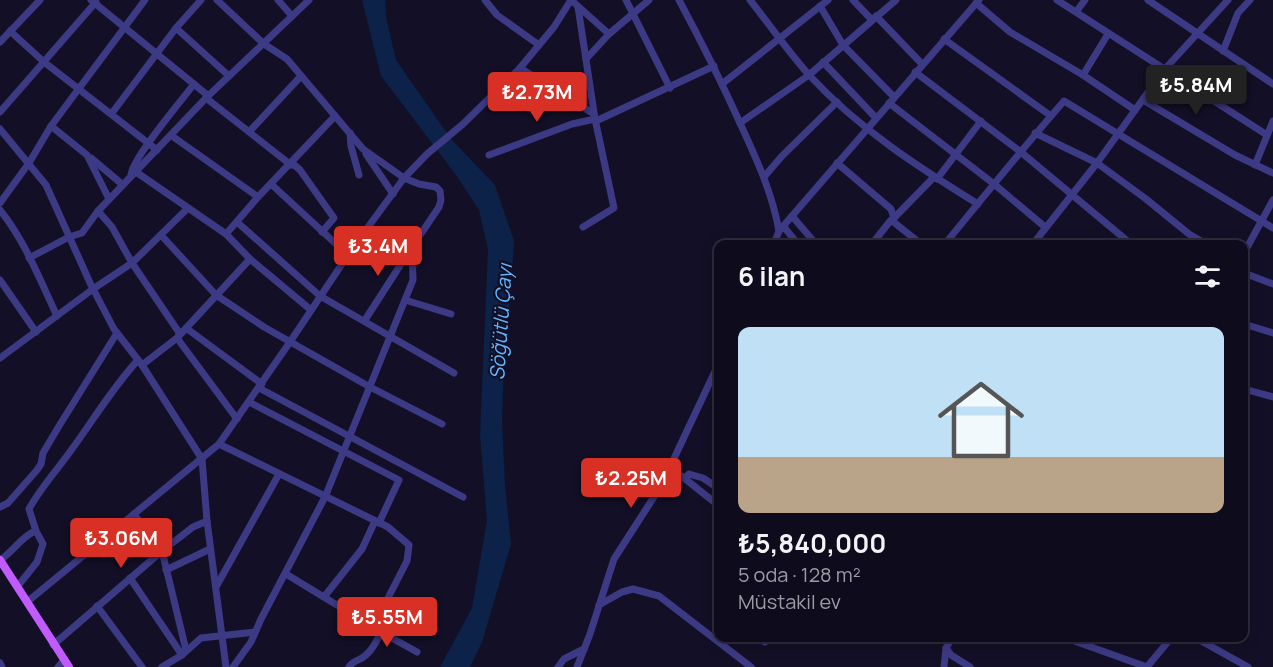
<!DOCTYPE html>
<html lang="tr">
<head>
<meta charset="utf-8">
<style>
  :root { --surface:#0e0b1c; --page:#1c1929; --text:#f1f3f6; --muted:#9b9ba3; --line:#2e2b3b; --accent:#d93025 }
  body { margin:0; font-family:Manrope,sans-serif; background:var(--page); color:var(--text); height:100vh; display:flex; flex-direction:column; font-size:22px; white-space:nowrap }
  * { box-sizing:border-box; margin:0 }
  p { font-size:20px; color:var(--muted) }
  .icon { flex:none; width:33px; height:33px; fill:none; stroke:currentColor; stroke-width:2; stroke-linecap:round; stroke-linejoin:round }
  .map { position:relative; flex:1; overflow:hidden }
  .drawer { position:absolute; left:714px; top:240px; width:534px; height:402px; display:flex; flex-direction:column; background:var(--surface); border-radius:12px; box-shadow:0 3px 15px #0003,0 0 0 2px var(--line) }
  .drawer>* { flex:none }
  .price { position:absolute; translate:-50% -51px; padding:0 14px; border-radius:6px; background:var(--accent); color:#fff; font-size:20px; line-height:39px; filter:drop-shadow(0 2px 3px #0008) }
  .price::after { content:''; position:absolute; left:50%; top:36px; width:18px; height:14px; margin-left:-9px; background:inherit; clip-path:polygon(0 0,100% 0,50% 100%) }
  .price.current { background:#222; color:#fff }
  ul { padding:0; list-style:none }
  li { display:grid; align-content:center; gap:12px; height:318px; padding:0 24px }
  li span { display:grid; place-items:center; height:186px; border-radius:12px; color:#555 }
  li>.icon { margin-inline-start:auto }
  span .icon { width:108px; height:108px; fill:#fffc; stroke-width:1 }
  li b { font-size:26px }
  h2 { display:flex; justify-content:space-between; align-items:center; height:72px; padding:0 24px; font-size:26px }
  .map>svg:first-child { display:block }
</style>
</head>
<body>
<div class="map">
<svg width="1273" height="667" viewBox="0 0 1273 667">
  <rect width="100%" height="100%" fill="#130f26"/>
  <path fill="#0c2248" d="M362,0H385L386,17L396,60L452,140L495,185L514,241L511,291L505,336L502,419L505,485L511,544L482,642L470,667H440L472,608L487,520L480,435L488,249L479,210L456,175L381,76Z"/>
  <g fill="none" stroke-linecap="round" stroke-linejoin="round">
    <g stroke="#3d3a85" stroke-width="7">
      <path d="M91,0L206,94V98L291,165"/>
      <path d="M217,0L264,44L287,59L363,149L404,178L419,184L436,187L440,191L441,200L439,207L412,247L413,280L325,497L261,619L251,642L233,667"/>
      <path d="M278,0L292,16"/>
      <path d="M485,0L497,15L539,45"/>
      <path d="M626,0L670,88"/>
      <path d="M679,0C701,41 721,81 740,123C756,158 772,192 779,231"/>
      <path d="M750,0C770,25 788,52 810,76C858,128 918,167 978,204"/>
      <path d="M853,0L872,20"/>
      <path d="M1057,0L1267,135"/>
      <path d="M1148,0L1273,84"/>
      <path d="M976,3L1010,32L1083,75L1135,110"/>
      <path d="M820,6L843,45L894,97"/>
      <path d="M578,7L595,119L614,208L583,227"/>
      <path d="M1076,12L1085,0"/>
      <path d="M876,16L922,64"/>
      <path d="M176,28L229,76"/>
      <path d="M10,31L44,62L157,150"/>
      <path d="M944,39L1051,116"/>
      <path d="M0,42L40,0"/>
      <path d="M1223,51L1238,13L1250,0"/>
      <path d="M586,59L609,34L649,0"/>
      <path d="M823,62L876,118"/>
      <path d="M915,72L1022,153L1131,244"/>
      <path d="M1083,75L1108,34"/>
      <path d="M722,84L828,0"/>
      <path d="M1143,100L1235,155L1273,173"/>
      <path d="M889,103L994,184L1045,227"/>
      <path d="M0,112L96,2"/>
      <path d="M112,113L176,28L201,0"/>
      <path d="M594,114L520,68L554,27L571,0L609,34"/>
      <path d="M596,121L714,66"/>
      <path d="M740,123L809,75L896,0"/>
      <path d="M51,126L87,155L109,199"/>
      <path d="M0,129L46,185L91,285L114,329L142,365L202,459L207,521L226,667"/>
      <path d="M249,132L301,76"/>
      <path d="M350,133L351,146L359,175"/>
      <path d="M1035,133L1097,163L1146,199L1189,234L1206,244"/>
      <path d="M172,136L258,197"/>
      <path d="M366,154L393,194"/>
      <path d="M489,155L572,124L595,119"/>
      <path d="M91,158L123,185"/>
      <path d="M292,163L300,170L334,218L322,232"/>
      <path d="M837,163L891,209L894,218"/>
      <path d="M1255,165L1273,121"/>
      <path d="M136,172L226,234L250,259L311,310"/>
      <path d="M131,176C129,162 182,100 194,84"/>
      <path d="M764,177L782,156L837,102"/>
      <path d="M937,179L981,121"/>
      <path d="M271,184L348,255"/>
      <path d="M0,203L29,163L51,126L145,0"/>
      <path d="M0,210C25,241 40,280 57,316"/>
      <path d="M98,211L112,227L132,263L187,209"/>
      <path d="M792,216L816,244"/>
      <path d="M893,219L934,177"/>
      <path d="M237,222L320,296L454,373"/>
      <path d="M783,226L798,244"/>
      <path d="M226,234L258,197L335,116"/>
      <path d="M161,235L216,295L264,327L370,387L442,424"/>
      <path d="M774,244L779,231L979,0"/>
      <path d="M872,244L891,220L921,244"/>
      <path d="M945,244C984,196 1023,148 1064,101L1273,228"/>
      <path d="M1033,244L1097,163L1164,70L1228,0"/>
      <path d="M1244,253L1273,200"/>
      <path d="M29,258L69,237L82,233L98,211L206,98L309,0"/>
      <path d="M1244,273L1273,284"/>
      <path d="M0,280L36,332"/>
      <path d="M405,300L451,314"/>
      <path d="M365,320L412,247"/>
      <path d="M1244,324L1273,333"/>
      <path d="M186,328L262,384"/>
      <path d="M177,338L237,419"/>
      <path d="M0,358L93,289L132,263L180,334"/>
      <path d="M142,365L177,338L250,259"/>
      <path d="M259,388L463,497"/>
      <path d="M1244,389L1273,397"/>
      <path d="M249,402L399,480L379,523"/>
      <path d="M219,444L388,527L409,545L407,561L373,627L286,574"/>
      <path d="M670,467L718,505"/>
      <path d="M685,478L689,474L703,478L718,488"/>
      <path d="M0,507L8,503L37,470L41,464L43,453L59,426L117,333"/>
      <path d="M134,514L162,551L186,650"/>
      <path d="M0,560C14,551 20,538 35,531"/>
      <path d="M166,570L210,549"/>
      <path d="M130,578L182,655"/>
      <path d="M17,587L37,562L43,544L36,531L29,509C41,487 58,469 72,449C94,419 113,387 138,360"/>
      <path d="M216,587L279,474"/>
      <path d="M324,597L362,549L375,521"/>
      <path d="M27,602L219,444L290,342L352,249L404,178L427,154L463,124L520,68"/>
      <path d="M599,605L622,592L633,589L659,596L751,667"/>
      <path d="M97,606L142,667"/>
      <path d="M381,632L417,652"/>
      <path d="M759,638L765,642"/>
      <path d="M1066,638L1147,667L1171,638"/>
      <path d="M1196,638L1248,667"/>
      <path d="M53,645L162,551L193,527L207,521"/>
      <path d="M946,648L951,655L970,667"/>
      <path d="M0,663L2,667"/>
      <path d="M58,667L64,660"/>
      <path d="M162,667L182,655L201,638L255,632"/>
      <path d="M349,667C353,660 360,661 366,655C373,649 377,641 381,632L373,627"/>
      <path d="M558,667L564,659L584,649"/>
      <path d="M577,667L590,634L614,559L661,486L718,365"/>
      <path d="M944,667L946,648L952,638"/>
    </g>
    <path stroke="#c25bff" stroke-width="8" d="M0,560L69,667"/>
  </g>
  <g text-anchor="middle" stroke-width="4.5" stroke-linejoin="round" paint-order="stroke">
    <g font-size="20" font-style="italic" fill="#62b6ff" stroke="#130f26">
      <text transform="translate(501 322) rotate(-86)" y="7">Söğütlü Çayı</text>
    </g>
  </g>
</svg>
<b class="price current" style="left:1196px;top:116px">₺5.84M</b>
<b class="price" style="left:537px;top:123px">₺2.73M</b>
<b class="price" style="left:378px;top:277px">₺3.4M</b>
<b class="price" style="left:631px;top:509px">₺2.25M</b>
<b class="price" style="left:121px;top:569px">₺3.06M</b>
<b class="price" style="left:387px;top:648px">₺5.55M</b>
<section class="drawer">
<h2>6 ilan<svg class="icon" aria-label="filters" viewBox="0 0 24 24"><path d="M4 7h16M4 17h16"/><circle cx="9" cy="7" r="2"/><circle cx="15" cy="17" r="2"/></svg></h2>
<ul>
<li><span style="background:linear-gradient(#bfe0f5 70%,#b9a48a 0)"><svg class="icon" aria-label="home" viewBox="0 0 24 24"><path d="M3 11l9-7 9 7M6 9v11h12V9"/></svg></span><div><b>₺5,840,000</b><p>5 oda · 128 m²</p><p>Müstakil ev</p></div></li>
</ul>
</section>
</div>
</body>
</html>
